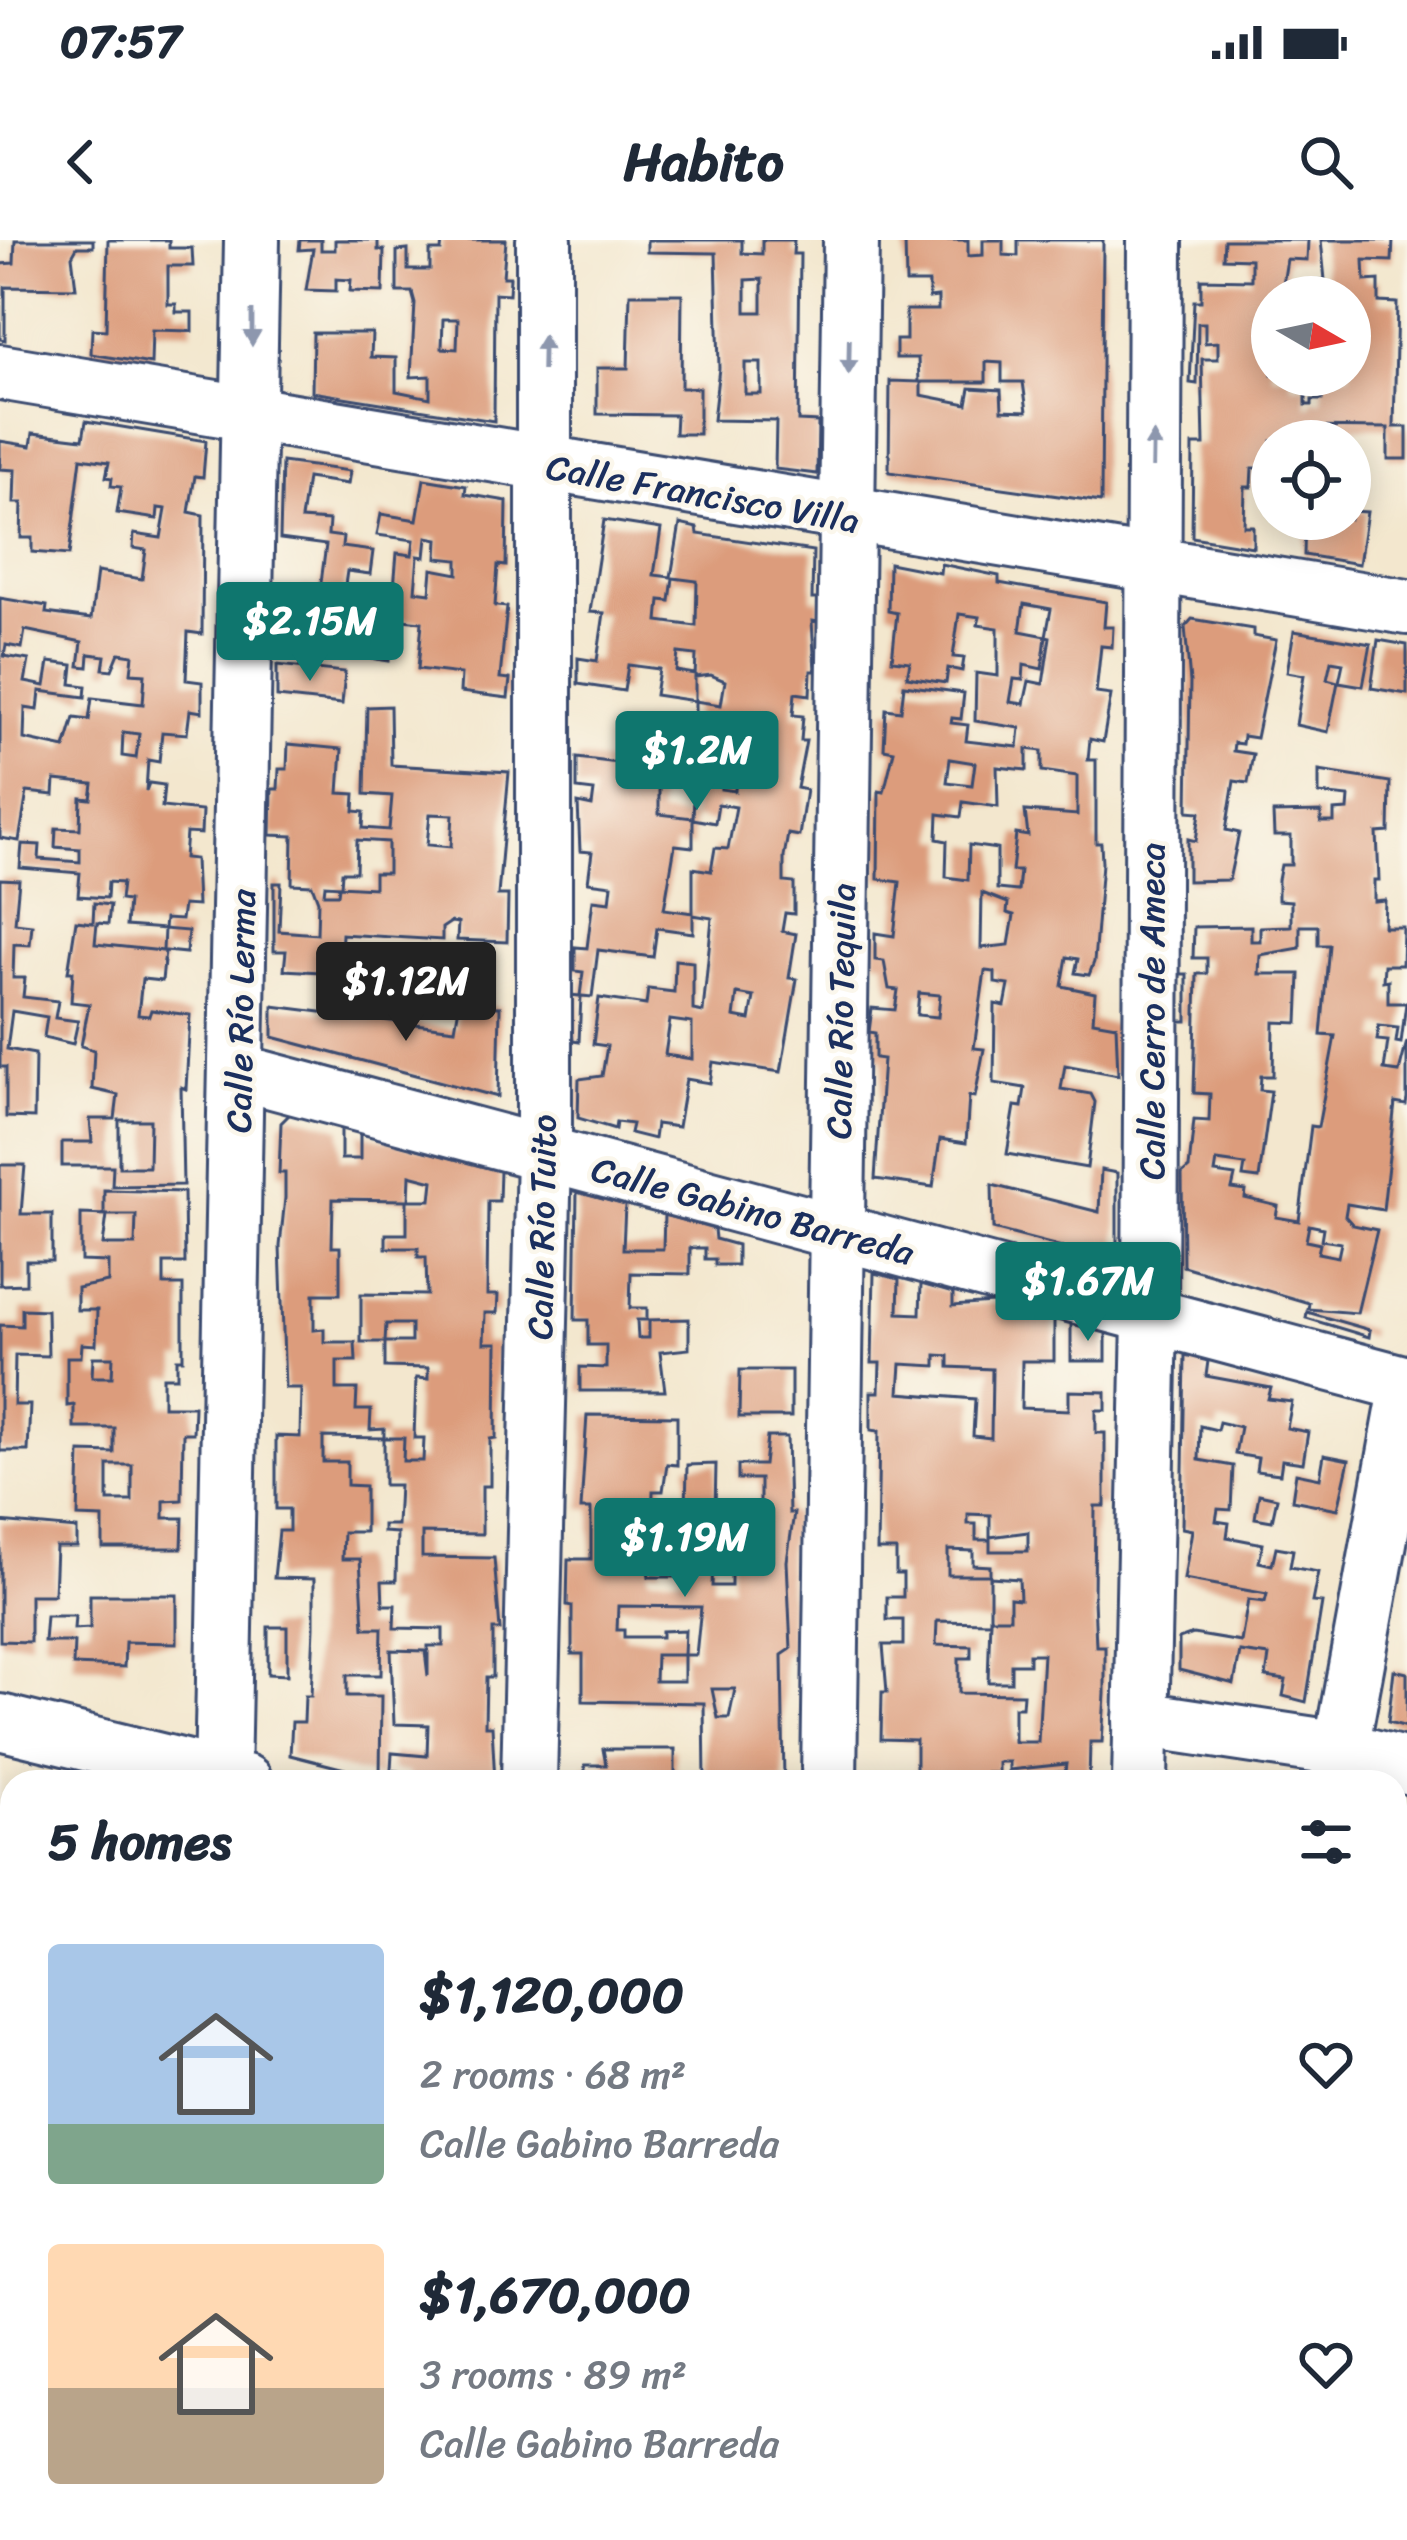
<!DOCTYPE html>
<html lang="en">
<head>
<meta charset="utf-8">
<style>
  :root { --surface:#fff; --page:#f2f2f3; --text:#1f2937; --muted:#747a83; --accent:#0f766e }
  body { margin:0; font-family:Sriracha,sans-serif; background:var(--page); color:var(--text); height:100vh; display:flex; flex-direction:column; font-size:45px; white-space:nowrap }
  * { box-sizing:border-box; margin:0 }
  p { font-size:39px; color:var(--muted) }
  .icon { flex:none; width:66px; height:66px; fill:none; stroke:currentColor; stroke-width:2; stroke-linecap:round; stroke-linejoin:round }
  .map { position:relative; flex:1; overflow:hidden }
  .sheet { position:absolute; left:0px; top:1530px; width:1407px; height:771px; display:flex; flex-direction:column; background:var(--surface); border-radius:36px 36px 0 0; box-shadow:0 6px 30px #0003 }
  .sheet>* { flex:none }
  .needle { width:78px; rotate:99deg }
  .tools { position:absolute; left:1251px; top:36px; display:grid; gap:24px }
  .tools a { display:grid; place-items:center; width:120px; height:120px; border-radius:50%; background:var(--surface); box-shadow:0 6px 30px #0003; font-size:60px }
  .price { position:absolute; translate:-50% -102px; padding:0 27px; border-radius:12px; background:var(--accent); color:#fff; font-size:39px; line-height:78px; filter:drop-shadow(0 3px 6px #0008) }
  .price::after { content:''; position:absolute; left:50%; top:72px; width:36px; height:27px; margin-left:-18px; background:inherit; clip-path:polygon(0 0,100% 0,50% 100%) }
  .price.current { background:#222; color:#fff }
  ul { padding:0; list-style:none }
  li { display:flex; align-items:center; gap:36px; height:300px; padding:0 48px }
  li span { display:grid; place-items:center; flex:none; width:336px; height:240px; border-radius:12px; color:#555 }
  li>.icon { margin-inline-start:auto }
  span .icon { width:144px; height:144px; fill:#fffc; stroke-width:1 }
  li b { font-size:51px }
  h2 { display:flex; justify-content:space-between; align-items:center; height:144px; padding:0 48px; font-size:51px }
  .status { display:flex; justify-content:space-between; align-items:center; height:84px; padding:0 60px; background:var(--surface); direction:ltr }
  .status svg { height:33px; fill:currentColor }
  header { display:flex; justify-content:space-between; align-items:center; height:156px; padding:0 48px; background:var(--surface); font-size:54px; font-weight:700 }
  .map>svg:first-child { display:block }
</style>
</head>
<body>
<div class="status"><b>07:57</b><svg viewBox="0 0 49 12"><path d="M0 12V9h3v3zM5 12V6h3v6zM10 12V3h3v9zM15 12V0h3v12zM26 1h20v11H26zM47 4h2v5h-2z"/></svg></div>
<header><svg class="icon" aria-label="back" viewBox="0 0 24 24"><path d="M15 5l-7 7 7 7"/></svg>Habito<svg class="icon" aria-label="search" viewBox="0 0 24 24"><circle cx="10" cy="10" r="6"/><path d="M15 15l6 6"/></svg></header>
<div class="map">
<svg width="1407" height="2300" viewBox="0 0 1407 2300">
  <rect width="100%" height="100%" fill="#fbf7ec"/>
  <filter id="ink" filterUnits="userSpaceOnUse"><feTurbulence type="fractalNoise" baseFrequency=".00833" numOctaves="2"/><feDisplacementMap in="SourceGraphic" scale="24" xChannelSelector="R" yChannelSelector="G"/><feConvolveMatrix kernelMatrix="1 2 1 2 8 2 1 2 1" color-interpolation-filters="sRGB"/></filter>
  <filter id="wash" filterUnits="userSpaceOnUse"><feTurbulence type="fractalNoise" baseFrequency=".004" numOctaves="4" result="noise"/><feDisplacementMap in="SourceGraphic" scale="48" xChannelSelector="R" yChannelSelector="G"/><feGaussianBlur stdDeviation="2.7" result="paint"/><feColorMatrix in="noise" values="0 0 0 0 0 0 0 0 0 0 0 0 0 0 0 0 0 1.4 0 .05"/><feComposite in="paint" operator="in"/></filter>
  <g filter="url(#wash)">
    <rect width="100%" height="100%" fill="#f3e7ce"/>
    <g id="blocks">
      <g fill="#dc9c7b" fill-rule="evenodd">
        <path d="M15,0H93V7H77L72,16L76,48L5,47V100L0,99V24L14,23Z"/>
        <path d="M108,0H169V8H192L193,26H168V64H176V72H192V91L152,90L151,124L91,114L92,89L106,90Z"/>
        <path d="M300,0H321V10H335V0H378V10H384L383,52L350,51L351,40L336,39V51L306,50L313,9L299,10Z"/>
        <path d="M442,0H506L503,37H510L509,54L495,53L494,181L312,152L313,93H372L371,117L396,118V151L430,158V136L411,137L415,63L412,52H397V11L408,10V30H430V11H441ZM443,79H458L457,109L442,108Z"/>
        <path d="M647,0H742V13L762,14V0H794L793,14H800L798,181L818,182L817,234L775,229L776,181L713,180L719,128L716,13L647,12ZM762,39V72H746V40ZM745,123H761V154H745Z"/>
        <path d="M905,0H968V16L983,15V0H1003V15L1018,16V0H1103L1101,262L889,232L890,141L919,142L918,118H896V100H906V70H938V57L929,58V43H906ZM986,122L1002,123V142H1023L1027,171L1002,170L1001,150L970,148L967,164L921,155V142H986Z"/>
        <path d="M1224,0H1308L1307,20L1287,19L1281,57H1272V135H1291V145H1306V165H1312V160H1322L1323,135H1350V57H1307V40H1325L1321,0H1393L1392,21L1364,20L1365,41L1379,40V62L1397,63L1394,187H1407V219H1388V188L1294,187V201H1272V236H1264V228H1252L1251,247H1245L1244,286H1253V307L1192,297L1193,205H1204L1202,119H1218V102L1205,103V83H1198L1197,144L1190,143L1194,61H1201V39L1251,40V19L1223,18Z"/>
        <path d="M630,54H682L681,148H699V194H675L676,175L597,174V128H628Z"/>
        <path d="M86,181L206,201L203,237L195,236L189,272L203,275L202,394L188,392L186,440L202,442V472L190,470L187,494L162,492L159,522L148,520L146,551L149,543L164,545L162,567L202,571L201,594L186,593L184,618L195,619L197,666L183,665L181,680L165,679L164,689L126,686L128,661L120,660L122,643L108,642L107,658L78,656L80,633L20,628L22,604L40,605L39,619L80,622V609L55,607L56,588L80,589L81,558L91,559L93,544L55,540L54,555L27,552L19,601L0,598V358L47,366L46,373L91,379L97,332L142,339L146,310L133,308L134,294L161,298L166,269L158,268L157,279L117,273L121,247L111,246L112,238L106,237L109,222L81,218L69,315L32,312V298H21L22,263H14L15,230L0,229V201L31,206L33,193L83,199ZM25,390L82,402L79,426L88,427L89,414L105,416L103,429L112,430L119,413L133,415L131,433L145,434L143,464L92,458L89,480L74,478L65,508L24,499L25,468L38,470L40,451L85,457L86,446L71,444L73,425L49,422L45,446L25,442L29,420L4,416L6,405L22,408ZM123,492L139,494L136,518L122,516Z"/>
        <path d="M282,222L350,231L348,244L307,238L301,279L329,281L328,295L343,297L342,307L373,311L370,334L347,331L342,366L392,371L397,313L412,315L414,300L377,295L381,274L417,280L424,239L466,246L465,254L507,261L506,326L498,325L495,366L507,367L500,438L510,439L508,458L460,452L461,434L418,429L422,382L392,379L389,421L363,417L365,386L327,389L319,412L273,406V380H263L264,351L301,362L303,347L320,350L326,305L280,299ZM427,297L438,299L437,318L458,320V334L432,329L430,353L415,351L418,316L425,317Z"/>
        <path d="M1350,271L1367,272L1359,324L1304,315L1305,279H1350Z"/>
        <path d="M604,280L661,289L654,335L671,337L680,284L697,288L698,294L813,311L812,359H820L819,382L812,381L815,431H811L810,455L795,453L793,475L803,476L801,501H806L797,548L806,550L799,596L788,594L784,617V642L794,643V674L785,673L782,691L796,694L789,738L797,739L781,832L713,822L710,843L686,839L678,887L656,884L654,899L630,893L632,884L616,882L615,889L578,878L579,839L602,836L607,806L593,804L599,758L646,765L648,749L674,752L675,720L693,722V770L703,772L712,678L693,675V693L657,688L653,717L598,710L592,757L581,756L579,802L573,801L570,755L580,756L583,732L575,731V707L587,708L593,660L610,662L612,645L588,642L592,612L580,611L578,563L592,566L594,551L577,549V518L659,528V574L693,578V607L675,605L664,669L693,673V628L711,631L715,608L728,609L736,567L718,564L715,583L693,579L695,532L723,536L721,549L735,551L738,491L695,485V461L721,465L725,441L711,435L695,437L696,415L678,413L676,431L695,434V461L655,455L659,429L628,425L624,451L578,444V418L597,421L604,373L590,372ZM673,338L697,341L696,386L658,381L660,360L670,361ZM737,754L754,757L750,780L734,777ZM670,780L692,783V819L665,815Z"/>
        <path d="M889,323L940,333L941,324L999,336V343L1106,362L1104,387H1113L1112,407L1101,406L1096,453L1111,455L1103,502L1090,499L1088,520H1096V603H1101L1102,623L1094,722L1089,735L1075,733L1078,719L1067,717L1062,746L1095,753L1093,781L1116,785L1118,835L1065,825L1061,849L1091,854L1095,862L1087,928L1007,914L1015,866L1022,867L1025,848L994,843L995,764L1005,766L1009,745L995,743V732L985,731L974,808L984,809L975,857L969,856L966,903L940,899L933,947L875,939L883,819L875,818V793L869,792L872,768L895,770L898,750L889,749L884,721L875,720V693L894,696L900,642L878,639L879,551L884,552L894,511L884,509L886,469L901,471L904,445L964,453L961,479L952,478L951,483L968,485L966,501L1018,507L1020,488L975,481L976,433L998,436V388L978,385L980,377L959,374L953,417L964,418L962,431L948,428L946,443L907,437L910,422L892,420L897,373L888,371ZM1024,364L1051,369L1046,396L1020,391ZM1046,396L1050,397L1043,444L1029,441L1024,464L1010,462L1014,439L1023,440L1024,425L1042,429ZM1027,509L1042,511V531L1077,536V575L1025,571L1028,596L1016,594L1012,631H1020L1018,651L997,649V609L969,605L968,640L946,637L947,601L937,599L938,574L961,577L963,562L998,567L997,527L1027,530ZM950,519L975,523L972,545L947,542ZM982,653L1008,663L1007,673L1014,675L1009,705L981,708ZM919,753L940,755L938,777L917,775Z"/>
        <path d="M1192,379L1253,389V396L1276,400L1256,498L1243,496L1242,504L1234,503L1233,511L1253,514L1248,543L1234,541L1226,590L1239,593L1229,640L1188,641V599L1196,601L1200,572L1188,571L1190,442L1185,387Z"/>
        <path d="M1294,391L1371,404L1363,446L1339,442L1343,423L1331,421L1327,439L1338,442L1328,492L1296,485L1304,435L1287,432Z"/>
        <path d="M1378,400L1407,405V454L1371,448Z"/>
        <path d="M277,425L345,432L342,464L277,457Z"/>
        <path d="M390,466L391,525L509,532L498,655H508L507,702L457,700L458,683L451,682L442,688V700L342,694L340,733L284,730L286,711H274V643H281L279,691L317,694L318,661L312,645L292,644L293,596L271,595L272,549H278L279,529H287L288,504L342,509L339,553L355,554L354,571L364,572L363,588L389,590L392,556L365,554L367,467ZM430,574L453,575L451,607L427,605ZM357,600L388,602V633H374V648L339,646L338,654H324L325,645L341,646L342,632H356Z"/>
        <path d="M1319,531L1390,542L1389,592L1377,593L1379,640H1374V661L1385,660L1384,687H1403L1402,725H1384L1383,741L1388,740V763H1406L1401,803L1396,802L1398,788L1379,786L1377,800L1388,801L1384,830L1399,832L1407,801V859L1406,865L1395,863L1383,970L1347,964L1345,976L1353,985L1377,990L1357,1073L1308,1069L1309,1063L1183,1026L1182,934L1189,928L1194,880L1209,881L1210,854L1194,853L1197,734H1207V718H1193L1194,687L1251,686V701H1260V687L1291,686V661L1278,660V640L1281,625H1291V596H1274L1273,573L1321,572V582H1334V571L1348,570L1349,557L1319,554ZM1300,686H1318V705H1329L1321,795L1335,796L1318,887L1311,886L1299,981L1276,977L1278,966L1245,958L1246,951L1232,949L1235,936L1215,933L1217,921L1245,925L1243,937L1259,939L1271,851L1260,850L1261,836H1273L1274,782L1298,783L1300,734H1259L1260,715L1300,708ZM1309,985L1323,988L1321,1000L1341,1003L1338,1017L1318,1013L1320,1004L1306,1001Z"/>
        <path d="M0,639L19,640L15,683L32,685L30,705L14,704L13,738H25L23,757L58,761L55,778L78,781L73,804L44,797L47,777L12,771L7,809L35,814L34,878L6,877V827H0Z"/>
        <path d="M94,663L110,665L108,684L97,683L95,704L163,711L164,689L188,691L186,713L165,711L162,741L142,739L138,775L149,776L151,770L190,775L186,849L181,847L183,945L112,946L113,926H62V902H92L90,879H115L118,855L92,849L94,810L81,806L89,764L71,762L73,732H68L76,681L93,683ZM119,880H150L149,927H119Z"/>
        <path d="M1179,734H1187V781H1178Z"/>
        <path d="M273,766L455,789L459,766L500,767L498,857L273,797Z"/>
        <path d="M290,874L341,888V919H360V893L500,931L499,961H488L487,1055H498L497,1073H485L484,1103H497L496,1198L490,1199V1246H482V1294L422,1293V1317L494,1318L500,1390H493V1437H486L485,1486H492L495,1542H408L409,1533L391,1530L392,1513L427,1516L428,1485L394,1484L391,1410L425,1411L428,1436V1406H443V1389L394,1388L395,1365H383L382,1341H396L397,1293L383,1292V1285H397L399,1245H384V1198H404L403,1221H423L424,1198H414L416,1138L428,1139V1128L385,1127V1102H361V1054L427,1055L426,1017H418V1008H386V994H407V960L333,959L332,1007H340V1054H314V1090L324,1089V1102H355L356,1121H337V1149H357L356,1170H371L370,1190L384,1189V1198L323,1197V1222H347V1245L365,1246V1292H343L342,1319H360L364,1388H382L381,1435H347V1456H381L380,1538L290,1515L292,1482H304L305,1456H311L314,1387V1339L274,1338L279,1291H289V1269H276V1196L300,1197L301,1148H285L280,1006L285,958V933H279L281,883ZM410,935L433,941L431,960H409ZM386,1084H411V1102H385Z"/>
        <path d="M0,925H25L21,974H52V1021H26V1044L0,1045Z"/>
        <path d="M1101,930L1117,933V1024L1073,1017L1074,1010L993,989L992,945L1099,972Z"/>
        <path d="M104,950L184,952L185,1023H164V1045H183V1119H177V1137H163V1166H194L193,1193H183L182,1260L164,1261V1278H183L182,1308H103V1278L78,1277L80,1212L114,1213V1188H74V1165L67,1166V1117H81L82,1104L96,1105L97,1070H77V1048L108,1042V1022L81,1021V974L107,975L103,1005H135L136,975H104ZM93,1117H113L112,1137H92ZM108,1225H132V1261H108Z"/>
        <path d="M577,952L625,965L623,1009H663L664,975L714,989L715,999L737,1005V1025H715V1019H705V1008H690V1034L631,1033L630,1068H647V1080H637L638,1098H649V1080L689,1079V1109L660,1112L665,1151H580V1127L606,1128V1105H588V1080H575Z"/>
        <path d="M874,1033L899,1039L898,1073L920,1074L921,1044L953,1053V1066L993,1063L1054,1079V1121H1022L1021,1168L1069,1170V1151L1106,1152V1170H1096V1193H1105V1266H1095L1094,1359L1096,1406H1105V1454L1102,1502H1090L1089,1542H1055V1532H1065L1066,1524L1009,1530V1522H998V1533H987L988,1542H916V1500L881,1499L882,1452H887L883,1405H903V1380H887V1357H903V1334H896V1310H877L879,1191L871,1190V1152H879L880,1123H872ZM936,1115L949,1116V1127L992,1129L991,1198L973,1196L975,1159L899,1153L901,1124L936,1126ZM968,1274L990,1275V1297L1028,1292V1311H990V1300H976V1284H968ZM948,1310L973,1311V1325L990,1326V1335H948ZM990,1337L1019,1339L1020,1359L1010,1358V1378H990L988,1442H1011V1424H1029V1414H1043L1038,1502H1014V1467H1022L1023,1454L959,1453V1418H971V1406L936,1405L937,1381L990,1382Z"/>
        <path d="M22,1069L47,1070L48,1116L15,1115L14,1165H30L28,1211H0V1085L22,1086Z"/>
        <path d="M1307,1072L1370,1090L1369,1097L1306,1078Z"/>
        <path d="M1071,1083L1106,1092V1121H1071Z"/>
        <path d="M1185,1115L1208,1121L1206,1136L1271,1148L1268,1159L1292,1162L1287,1188L1308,1192L1303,1223L1282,1220L1280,1234L1256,1231L1258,1218L1235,1214L1240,1187L1219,1182L1217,1190L1200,1186L1199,1220L1233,1226L1231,1270L1218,1269L1216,1281L1229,1283L1227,1297L1263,1304L1259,1322L1272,1325L1276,1307L1293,1310L1290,1327L1318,1332L1312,1362L1322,1363L1306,1462L1283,1456L1286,1440L1266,1437L1269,1416L1240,1412L1234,1444L1179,1430V1399L1193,1394L1241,1402L1248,1360L1265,1362L1267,1354L1184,1339L1192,1290L1182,1288Z"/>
        <path d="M740,1130H791V1177H739Z"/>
        <path d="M587,1175L677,1176V1225L667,1224L663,1251H653L652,1298H658L660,1330H648L649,1337H685L686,1320H713L712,1346H731V1320H720V1272H760V1239H738V1225H764L767,1197H787L789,1273H794L787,1321L791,1409L782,1415L784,1542H705L704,1463L583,1461V1414H572V1366L567,1365L568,1319H591V1269H581ZM618,1366L701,1367L696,1415H684V1441H655L656,1415H684L685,1390L662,1391V1397H624V1390H617ZM712,1449H735L729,1478H718Z"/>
        <path d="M1324,1215L1349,1220L1338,1269L1292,1260L1296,1233L1320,1238Z"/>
        <path d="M716,1224L715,1271H686L687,1225Z"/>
        <path d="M1259,1254L1277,1258L1272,1281L1255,1278Z"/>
        <path d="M0,1282L77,1289V1307H56L54,1355H30V1402L0,1401Z"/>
        <path d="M90,1355H177V1403L125,1402L124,1427L73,1425L74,1402H44L46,1376H75L74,1389L90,1388Z"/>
        <path d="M268,1387H287V1435L268,1434Z"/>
        <path d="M1394,1430L1407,1433V1487L1388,1482Z"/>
        <path d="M603,1509H675V1535L670,1542H585V1525H606Z"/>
        <path d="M1395,1570L1407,1573L1402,1655L1407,1657V1779L1395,1773Z"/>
        <path d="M1395,2183L1403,2184L1402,2265L1395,2272Z"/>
        <rect x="294" y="2289" width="81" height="11"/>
        <path d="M604,2289H651V2300H603Z"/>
        <path d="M674,2289H781V2296L776,2300H674Z"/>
        <path d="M866,2289H979V2300H871Z"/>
        <rect x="1003" y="2289" width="82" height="11"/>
        <path d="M1166,2289H1190L1238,2300H1166Z"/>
      </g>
    </g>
  </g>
  <g filter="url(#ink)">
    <use href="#blocks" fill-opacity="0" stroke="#3b4b6f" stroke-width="3"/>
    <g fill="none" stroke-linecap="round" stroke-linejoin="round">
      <g stroke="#3b4b6f" stroke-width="60">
        <g id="minor">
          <path d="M0,132L1407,367"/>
          <path d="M239,832L1407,1144"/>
          <path d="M1141,1479L1341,1509L1407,1526"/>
          <path d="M0,1482L245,1542"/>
          <path d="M1341,1509L1407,1150"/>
          <path d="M222,1542L252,0"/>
          <path d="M529,1542L544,914V0"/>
          <path d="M829,1542L851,0"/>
          <path d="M1140,1542L1150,1078L1155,0"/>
          <path d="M1395,1830L1407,1833"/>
          <path d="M234,2289V2300"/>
          <path d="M535,2289V2300"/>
          <path d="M1131,2289V2300"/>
          <path d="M1322,2289L1365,2300"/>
          <path d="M818,2300V2289"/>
        </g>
      </g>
      <use href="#minor" stroke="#fff" stroke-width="54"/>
    </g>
    <defs><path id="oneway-solid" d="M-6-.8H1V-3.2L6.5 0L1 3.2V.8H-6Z" transform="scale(3)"/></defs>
    <g fill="#8d97ae">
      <use href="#oneway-solid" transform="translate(252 88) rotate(90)"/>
      <use href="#oneway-solid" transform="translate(543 113) rotate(-89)"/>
      <use href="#oneway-solid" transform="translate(849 117) rotate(91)"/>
      <use href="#oneway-solid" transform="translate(1153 210) rotate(-89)"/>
    </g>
  </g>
  <g text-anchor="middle" stroke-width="9" stroke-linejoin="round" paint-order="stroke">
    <g font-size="36" fill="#1b2f5e" stroke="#fbf7ec">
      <text transform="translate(703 253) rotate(10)" y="13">Calle Francisco Villa</text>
      <text transform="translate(240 771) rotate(-89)" y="13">Calle Río Lerma</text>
      <text transform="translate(840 771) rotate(-89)" y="13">Calle Río Tequila</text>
      <text transform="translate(1151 771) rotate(-90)" y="13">Calle Cerro de Ameca</text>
      <text transform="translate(753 970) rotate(15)" y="13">Calle Gabino Barreda</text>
      <text transform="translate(541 987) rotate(-89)" y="13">Calle Río Tuito</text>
    </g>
  </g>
</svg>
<div class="tools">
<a><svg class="needle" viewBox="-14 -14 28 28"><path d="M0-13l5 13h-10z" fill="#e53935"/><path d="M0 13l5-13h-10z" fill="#747a83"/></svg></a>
<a><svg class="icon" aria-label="locate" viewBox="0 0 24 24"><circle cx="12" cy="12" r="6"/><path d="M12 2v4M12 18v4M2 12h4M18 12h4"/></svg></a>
</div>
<b class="price" style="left:310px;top:444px">$2.15M</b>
<b class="price" style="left:697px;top:573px">$1.2M</b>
<b class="price current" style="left:406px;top:804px">$1.12M</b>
<b class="price" style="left:1088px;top:1104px">$1.67M</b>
<b class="price" style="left:685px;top:1360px">$1.19M</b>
<section class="sheet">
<h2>5 homes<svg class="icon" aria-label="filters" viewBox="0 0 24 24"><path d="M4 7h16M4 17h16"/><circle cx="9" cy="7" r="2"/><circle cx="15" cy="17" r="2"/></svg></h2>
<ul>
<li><span style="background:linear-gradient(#a9c7e8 75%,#7fa58c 0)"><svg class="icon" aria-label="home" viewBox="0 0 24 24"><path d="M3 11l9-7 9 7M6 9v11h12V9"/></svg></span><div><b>$1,120,000</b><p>2 rooms · 68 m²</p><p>Calle Gabino Barreda</p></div><svg class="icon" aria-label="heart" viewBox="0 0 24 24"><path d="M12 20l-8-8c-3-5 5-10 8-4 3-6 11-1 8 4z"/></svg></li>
<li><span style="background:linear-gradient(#ffd9b3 60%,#b9a48a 0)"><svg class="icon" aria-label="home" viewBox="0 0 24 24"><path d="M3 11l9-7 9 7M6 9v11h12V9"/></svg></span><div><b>$1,670,000</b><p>3 rooms · 89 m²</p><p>Calle Gabino Barreda</p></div><svg class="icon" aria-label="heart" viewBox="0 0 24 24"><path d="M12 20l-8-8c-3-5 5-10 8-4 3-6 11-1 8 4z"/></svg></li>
</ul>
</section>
</div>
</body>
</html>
